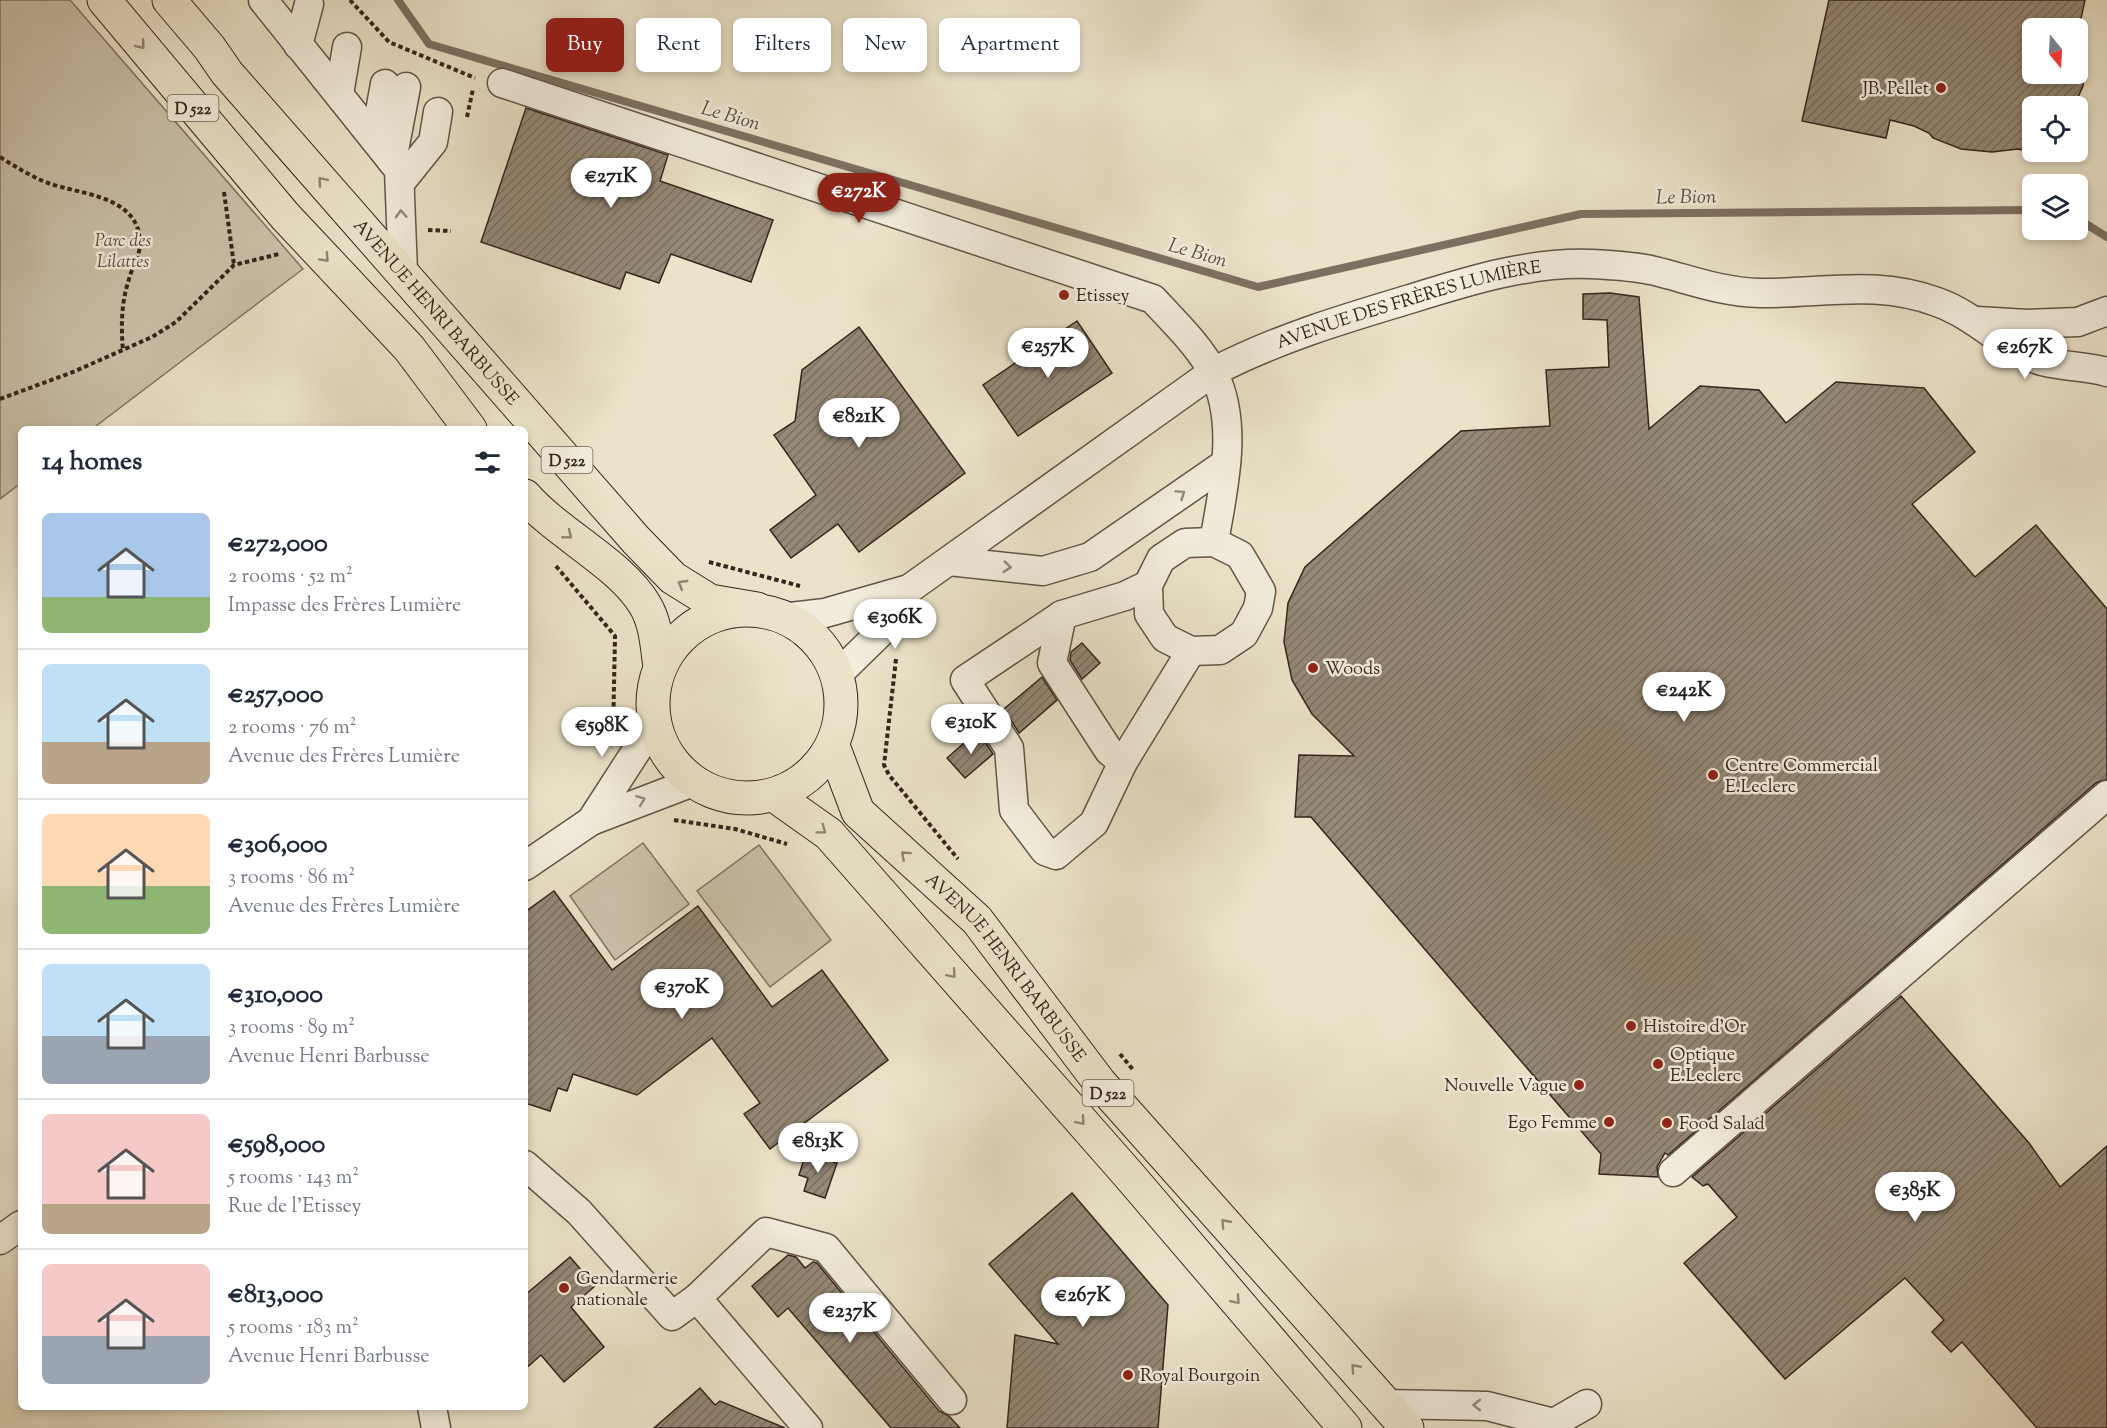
<!DOCTYPE html>
<html lang="en">
<head>
<meta charset="utf-8">
<style>
  :root { --surface:#fff; --page:#f6f6f7; --text:#1f2937; --muted:#747a83; --line:#e0e1e3; --accent:#8f2418 }
  body { margin:0; font-family:"Sorts Mill Goudy",serif; background:var(--page); color:var(--text); height:100vh; display:flex; flex-direction:column; font-size:22px; white-space:nowrap }
  * { box-sizing:border-box; margin:0 }
  p { font-size:20px; color:var(--muted) }
  .icon { flex:none; width:33px; height:33px; fill:none; stroke:currentColor; stroke-width:2; stroke-linecap:round; stroke-linejoin:round }
  .map { position:relative; flex:1; overflow:hidden }
  .sheet { position:absolute; left:18px; top:426px; width:510px; height:984px; display:flex; flex-direction:column; background:var(--surface); border-radius:9px; box-shadow:0 3px 9px #0003 }
  .sheet>* { flex:none }
  .guide { position:absolute; left:546px; top:18px; width:570px; height:54px; display:flex; gap:12px }
  .needle { width:39px; rotate:162deg }
  .fabs { position:absolute; left:2022px; top:18px; display:grid; gap:12px }
  .fabs a { display:grid; place-items:center; width:66px; height:66px; border-radius:9px; background:var(--surface); box-shadow:0 3px 9px #0003; font-size:30px }
  .price { position:absolute; translate:-50% -51px; padding:0 14px; border-radius:21px; background:#fff; color:#222; font-size:20px; line-height:39px; filter:drop-shadow(0 2px 3px #0008) }
  .price::after { content:''; position:absolute; left:50%; top:36px; width:18px; height:14px; margin-left:-9px; background:inherit; clip-path:polygon(0 0,100% 0,50% 100%) }
  .price.on { background:var(--accent); color:#fff }
  ul { padding:0; list-style:none }
  li { display:flex; align-items:center; gap:18px; height:150px; padding:0 24px }
  li+li { border-top:2px solid var(--line) }
  li span { display:grid; place-items:center; flex:none; width:168px; height:120px; border-radius:9px; color:#555 }
  li>.icon { margin-inline-start:auto }
  span .icon { width:72px; height:72px; fill:#fffc; stroke-width:1 }
  li b { font-size:26px }
  h2 { display:flex; justify-content:space-between; align-items:center; height:72px; padding:0 24px; font-size:26px }
  .chip { padding:0 21px; border-radius:9px; background:var(--surface); box-shadow:0 3px 9px #0003; font-size:21px; line-height:54px }
  .chip.on { background:var(--accent); color:#fff }
  .map>svg:first-child { display:block }
</style>
</head>
<body>
<div class="map">
<svg width="2107" height="1428" viewBox="0 0 2107 1428">
  <defs>
    <pattern id="building-hatch" width="6" height="6" patternUnits="userSpaceOnUse" patternTransform="scale(1.5)"><rect width="6" height="6" fill="#948876"/><path d="M-1 1l2-2M0 6l6-6M5 7l2-2" fill="none" stroke="#7a6f60"/></pattern>
  </defs>
  <rect width="100%" height="100%" fill="#ebe3c9"/>
  <filter id="stains"><feTurbulence type="fractalNoise" baseFrequency=".00333" numOctaves="4"/><feColorMatrix values="0 0 0 0 .2 0 0 0 0 .09 0 0 0 0 .02 0 0 0 .5 -.17"/></filter>
  <radialGradient id="worn" r=".72"><stop offset=".6" stop-color="#630" stop-opacity="0"/><stop offset="1" stop-color="#630" stop-opacity=".3"/></radialGradient>
  <g fill="#ccc3ac" stroke="#807464" stroke-width="1.5">
    <path d="M0,0H70L303,269L92,429H21V483L0,499Z"/>
    <path d="M643,843L689,904L615,960L570,896Z"/>
    <path d="M759,845L831,940L770,987L697,891Z"/>
  </g>
  <g fill="none" stroke-linecap="round" stroke-linejoin="round">
    <g stroke="#7d7061" stroke-width="8">
      <path d="M398,0L429,44L1258,287L1581,214L2032,210"/>
      <path d="M2078,219L2107,237"/>
    </g>
  </g>
  <g fill="url(#building-hatch)" stroke="#35251d" stroke-width="1.5">
    <path d="M1829,0H2085L2079,28H2032V74H2083V86L2074,106H2032V152L2018,149L1992,152L1961,149L1933,138L1929,133L1914,126L1890,120L1886,138L1802,121Z"/>
    <path d="M526,108L668,155L660,181L773,220L751,282L671,254L659,283L626,272L620,289L481,242Z"/>
    <path d="M1610,293L1639,297L1649,429L1700,386L1759,390L1786,423L1836,382L1924,388L1975,452L1912,504L1975,577L2036,525L2107,609V779L2096,783L1668,1155L1665,1153L1657,1167L1658,1177L1599,1174L1601,1154L1311,817H1295L1299,755L1354,756L1312,714L1292,680L1284,642L1288,603L1305,567L1461,431L1550,426L1546,370L1609,367L1607,320L1583,319V294Z"/>
    <path d="M1077,321L1112,373L1018,436L983,385Z"/>
    <path d="M859,327L965,473L859,552L838,524L791,558L770,530L816,495L774,435L795,421L802,370Z"/>
    <path d="M1082,643L1100,663L1082,679L1070,660L1071,652Z"/>
    <path d="M1042,677L1057,700L1019,733L1004,709Z"/>
    <path d="M978,731L993,754L965,778L947,758Z"/>
    <path d="M554,891L612,970L698,906L772,1007L822,970L888,1060L770,1149L744,1114L760,1103L712,1038L637,1095L573,1074L567,1091L558,1088L550,1111L525,1103V912Z"/>
    <path d="M1901,996L2029,1143L2060,1187L2107,1146V1428H2037L1962,1342L1951,1352L1932,1332L1944,1320L1905,1278L1785,1379L1684,1263L1737,1217L1708,1184L1703,1186L1692,1177Z"/>
    <path d="M806,1153L837,1163L825,1198L804,1191L808,1178L799,1175Z"/>
    <path d="M1072,1193L1168,1305L1158,1428H1007L1015,1335L1058,1344L989,1264Z"/>
    <path d="M788,1255L796,1257L805,1268L813,1262L817,1263L939,1411L949,1416L960,1428H891L788,1308L778,1317L752,1286Z"/>
    <path d="M570,1257L595,1286L571,1307L604,1347L564,1382L541,1355L525,1369V1295Z"/>
    <path d="M700,1388L715,1405L720,1401L785,1428H654Z"/>
  </g>
  <g fill="none" stroke-linecap="round" stroke-linejoin="round">
    <g stroke="#625448" stroke-width="31">
      <g id="minor">
        <path d="M263,0L399,170L403,272"/>
        <path d="M298,45L309,4"/>
        <path d="M502,83L1153,299C1174,322 1199,345 1214,374C1239,425 1223,489 1214,542"/>
        <path d="M339,94L347,47"/>
        <path d="M375,139L385,84"/>
        <path d="M392,161L406,87"/>
        <path d="M400,183L433,142L438,112"/>
        <path d="M1977,321L2028,324L2078,322L2107,311"/>
        <path d="M1214,542L1240,555L1261,591L1258,608L1244,634L1220,650L1191,651L1165,638L1149,614L1148,585L1161,559L1185,543Z"/>
        <path d="M949,561L1043,571L1090,557L1226,463"/>
        <path d="M1062,615L965,680L1009,748L1014,810L1045,851L1056,855L1094,823L1123,762L1191,651"/>
        <path id="s1" d="M782,618L825,613L909,589L1213,372C1276,339 1343,319 1410,299C1468,281 1528,262 1589,264C1610,265 1634,266 1655,271C1691,280 1721,292 1760,293C1821,294 1875,279 1937,302C1971,314 1996,340 2029,356C2049,367 2084,365 2107,372"/>
        <path d="M838,674L880,633L909,589"/>
        <path d="M1123,762L1109,751L1052,663L1062,615L1125,596L1148,585"/>
        <path d="M591,821L655,722"/>
        <path d="M525,866L591,821L693,782"/>
        <path d="M525,1165L579,1212L672,1316L697,1298L808,1428"/>
        <path d="M1673,1172L2107,795"/>
        <path d="M0,1240L21,1225"/>
        <path d="M697,1298L766,1232L826,1248L952,1400"/>
        <path d="M1387,1404L1487,1406L1554,1423"/>
        <path d="M432,1407L436,1428"/>
        <path d="M1551,1428L1554,1423L1587,1404"/>
      </g>
    </g>
    <g stroke="#35251d" stroke-width="35">
      <g id="major">
        <path d="M104,0L285,216L409,348L470,429"/>
        <path id="s2" d="M169,0L209,47L227,73L636,540L673,578L710,601L757,609"/>
        <path d="M525,496C558,534 621,564 645,605C656,623 657,646 660,667"/>
        <circle cx="747" cy="704" r="94"/>
        <path id="s3" d="M833,746L858,812L977,920L1100,1083L1407,1428"/>
        <path d="M774,795L829,834L1127,1173L1345,1428"/>
      </g>
    </g>
    <g stroke="#35251d" stroke-width="4" stroke-dasharray="4.5 3" stroke-linecap="butt">
      <path d="M350,0L389,42L475,78"/>
      <path d="M467,117L473,89"/>
      <path d="M0,157C16,167 30,176 48,183C81,195 140,195 140,244C140,255 132,268 129,279C121,304 121,325 123,351"/>
      <path d="M224,192L234,265"/>
      <path d="M428,230L451,231"/>
      <path d="M0,399L73,372L152,337L176,322L234,265L279,254"/>
      <path d="M709,562L800,586"/>
      <path d="M556,566L615,636L613,735"/>
      <path d="M896,659L884,765L889,775L958,859"/>
      <path d="M674,820L735,829L787,844"/>
      <path d="M1120,1054L1134,1071"/>
    </g>
    <use href="#minor" stroke="#f2eddc" stroke-width="28"/>
    <use href="#major" stroke="#ebe3c9" stroke-width="33"/>
  </g>
  <defs><path id="oneway-chevron" d="M-2-3.5L2.5 0L-2 3.5" fill="none" stroke-width="1.6" stroke-linecap="round" stroke-linejoin="round" transform="scale(1.5)"/></defs>
  <g stroke="#908473">
    <use href="#oneway-chevron" transform="translate(141 45) rotate(50)"/>
    <use href="#oneway-chevron" transform="translate(322 181) rotate(-131)"/>
    <use href="#oneway-chevron" transform="translate(325 258) rotate(47)"/>
    <use href="#oneway-chevron" transform="translate(568 535) rotate(39)"/>
    <use href="#oneway-chevron" transform="translate(682 584) rotate(-149)"/>
    <use href="#oneway-chevron" transform="translate(822 830) rotate(37)"/>
    <use href="#oneway-chevron" transform="translate(905 855) rotate(-138)"/>
    <use href="#oneway-chevron" transform="translate(952 974) rotate(49)"/>
    <use href="#oneway-chevron" transform="translate(1081 1121) rotate(49)"/>
    <use href="#oneway-chevron" transform="translate(1225 1223) rotate(-132)"/>
    <use href="#oneway-chevron" transform="translate(1236 1300) rotate(49)"/>
    <use href="#oneway-chevron" transform="translate(1355 1368) rotate(-132)"/>
  </g>
  <g stroke="#94897c">
    <use href="#oneway-chevron" transform="translate(401 214) rotate(-92)"/>
    <use href="#oneway-chevron" transform="translate(1181 494) rotate(-34)"/>
    <use href="#oneway-chevron" transform="translate(1007 567) rotate(6)"/>
    <use href="#oneway-chevron" transform="translate(641 800) rotate(-21)"/>
    <use href="#oneway-chevron" transform="translate(1477 1405) rotate(-179)"/>
  </g>
  <g fill="#8f2418" stroke="#f2eddc" stroke-width="2">
    <circle cx="1941" cy="88" r="6"/>
    <circle cx="1064" cy="295" r="6"/>
    <circle cx="1313" cy="668" r="6"/>
    <circle cx="1713" cy="775" r="6"/>
    <circle cx="1631" cy="1026" r="6"/>
    <circle cx="1658" cy="1064" r="6"/>
    <circle cx="1579" cy="1085" r="6"/>
    <circle cx="1609" cy="1122" r="6"/>
    <circle cx="1667" cy="1123" r="6"/>
    <circle cx="564" cy="1288" r="6"/>
    <circle cx="1128" cy="1375" r="6"/>
  </g>
  <g text-anchor="middle" stroke-width="5" stroke-linejoin="round" paint-order="stroke">
    <g fill="#f2eddc" stroke="#6e6156" stroke-width="1.5">
      <rect x="167.5" y="95" width="51" height="26" rx="4.5"/>
      <rect x="541.5" y="447" width="51" height="26" rx="4.5"/>
      <rect x="1082.5" y="1080" width="51" height="26" rx="4.5"/>
    </g>
    <g font-size="16" font-weight="bold" fill="#35251d">
      <text x="193" y="114">D 522</text>
      <text x="567" y="466">D 522</text>
      <text x="1108" y="1099">D 522</text>
    </g>
    <g font-size="18" fill="#35251d" stroke="#f2eddc" text-anchor="start">
      <text x="1929" y="94" text-anchor="end">JB. Pellet</text>
      <text x="1076" y="301">Etissey</text>
      <text x="1325" y="674">Woods</text>
      <text x="1725" y="771">Centre Commercial<tspan x="1725" dy="21">E.Leclerc</tspan></text>
      <text x="1643" y="1032">Histoire d'Or</text>
      <text x="1670" y="1060">Optique<tspan x="1670" dy="21">E.Leclerc</tspan></text>
      <text x="1567" y="1091" text-anchor="end">Nouvelle Vague</text>
      <text x="1597" y="1128" text-anchor="end">Ego Femme</text>
      <text x="1679" y="1129">Food Salad</text>
      <text x="576" y="1284">Gendarmerie<tspan x="576" dy="21">nationale</tspan></text>
      <text x="1140" y="1381">Royal Bourgoin</text>
    </g>
    <g font-size="18" font-style="italic" fill="#5b4c41" stroke="#f2eddc">
      <text x="123" y="246">Parc des<tspan x="123" dy="21">Lilattes</tspan></text>
    </g>
    <g font-size="18" fill="#35251d" stroke="#f2eddc">
      <text dy="6" stroke="none"><textPath href="#s1" startOffset="712">AVENUE DES FRÈRES LUMIÈRE</textPath></text>
      <text dy="6" stroke="none"><textPath href="#s2" startOffset="411">AVENUE HENRI BARBUSSE</textPath></text>
      <text dy="6" stroke="none"><textPath href="#s3" startOffset="286">AVENUE HENRI BARBUSSE</textPath></text>
    </g>
    <g font-size="20" font-style="italic" fill="#5f5145" stroke="#f2eddc">
      <text transform="translate(731 115) rotate(16)" y="7">Le Bion</text>
      <text transform="translate(1686 196) rotate(-1)" y="7">Le Bion</text>
      <text transform="translate(1198 252) rotate(16)" y="7">Le Bion</text>
    </g>
  </g>
  <rect width="100%" height="100%" filter="url(#stains)"/>
  <rect width="100%" height="100%" fill="url(#worn)"/>
</svg>
<div class="fabs">
<a><svg class="needle" viewBox="-14 -14 28 28"><path d="M0-13l5 13h-10z" fill="#e53935"/><path d="M0 13l5-13h-10z" fill="#747a83"/></svg></a>
<a><svg class="icon" aria-label="locate" viewBox="0 0 24 24"><circle cx="12" cy="12" r="6"/><path d="M12 2v4M12 18v4M2 12h4M18 12h4"/></svg></a>
<a><svg class="icon" aria-label="layers" viewBox="0 0 24 24"><path d="M12 4l9 5-9 5-9-5zM3 14l9 5 9-5"/></svg></a>
</div>
<b class="price" style="left:611px;top:209px">€271K</b>
<b class="price on" style="left:859px;top:224px">€272K</b>
<b class="price" style="left:1048px;top:379px">€257K</b>
<b class="price" style="left:2025px;top:380px">€267K</b>
<b class="price" style="left:859px;top:449px">€821K</b>
<b class="price" style="left:895px;top:650px">€306K</b>
<b class="price" style="left:1684px;top:723px">€242K</b>
<b class="price" style="left:971px;top:755px">€310K</b>
<b class="price" style="left:602px;top:758px">€598K</b>
<b class="price" style="left:682px;top:1020px">€370K</b>
<b class="price" style="left:818px;top:1174px">€813K</b>
<b class="price" style="left:1915px;top:1223px">€385K</b>
<b class="price" style="left:1083px;top:1328px">€267K</b>
<b class="price" style="left:850px;top:1344px">€237K</b>
<div class="guide">
<a class="chip on">Buy</a>
<a class="chip">Rent</a>
<a class="chip">Filters</a>
<a class="chip">New</a>
<a class="chip">Apartment</a>
</div>
<section class="sheet">
<h2>14 homes<svg class="icon" aria-label="filters" viewBox="0 0 24 24"><path d="M4 7h16M4 17h16"/><circle cx="9" cy="7" r="2"/><circle cx="15" cy="17" r="2"/></svg></h2>
<ul>
<li><span style="background:linear-gradient(#a9c7e8 70%,#8fb573 0)"><svg class="icon" aria-label="home" viewBox="0 0 24 24"><path d="M3 11l9-7 9 7M6 9v11h12V9"/></svg></span><div><b>€272,000</b><p>2 rooms · 52 m²</p><p>Impasse des Frères Lumière</p></div></li>
<li><span style="background:linear-gradient(#bfe0f5 65%,#b9a48a 0)"><svg class="icon" aria-label="home" viewBox="0 0 24 24"><path d="M3 11l9-7 9 7M6 9v11h12V9"/></svg></span><div><b>€257,000</b><p>2 rooms · 76 m²</p><p>Avenue des Frères Lumière</p></div></li>
<li><span style="background:linear-gradient(#ffd9b3 60%,#8fb573 0)"><svg class="icon" aria-label="home" viewBox="0 0 24 24"><path d="M3 11l9-7 9 7M6 9v11h12V9"/></svg></span><div><b>€306,000</b><p>3 rooms · 86 m²</p><p>Avenue des Frères Lumière</p></div></li>
<li><span style="background:linear-gradient(#bfe0f5 60%,#9aa5b1 0)"><svg class="icon" aria-label="home" viewBox="0 0 24 24"><path d="M3 11l9-7 9 7M6 9v11h12V9"/></svg></span><div><b>€310,000</b><p>3 rooms · 89 m²</p><p>Avenue Henri Barbusse</p></div></li>
<li><span style="background:linear-gradient(#f6c9c9 75%,#b9a48a 0)"><svg class="icon" aria-label="home" viewBox="0 0 24 24"><path d="M3 11l9-7 9 7M6 9v11h12V9"/></svg></span><div><b>€598,000</b><p>5 rooms · 143 m²</p><p>Rue de l'Etissey</p></div></li>
<li><span style="background:linear-gradient(#f6c9c9 60%,#9aa5b1 0)"><svg class="icon" aria-label="home" viewBox="0 0 24 24"><path d="M3 11l9-7 9 7M6 9v11h12V9"/></svg></span><div><b>€813,000</b><p>5 rooms · 183 m²</p><p>Avenue Henri Barbusse</p></div></li>
</ul>
</section>
</div>
</body>
</html>
